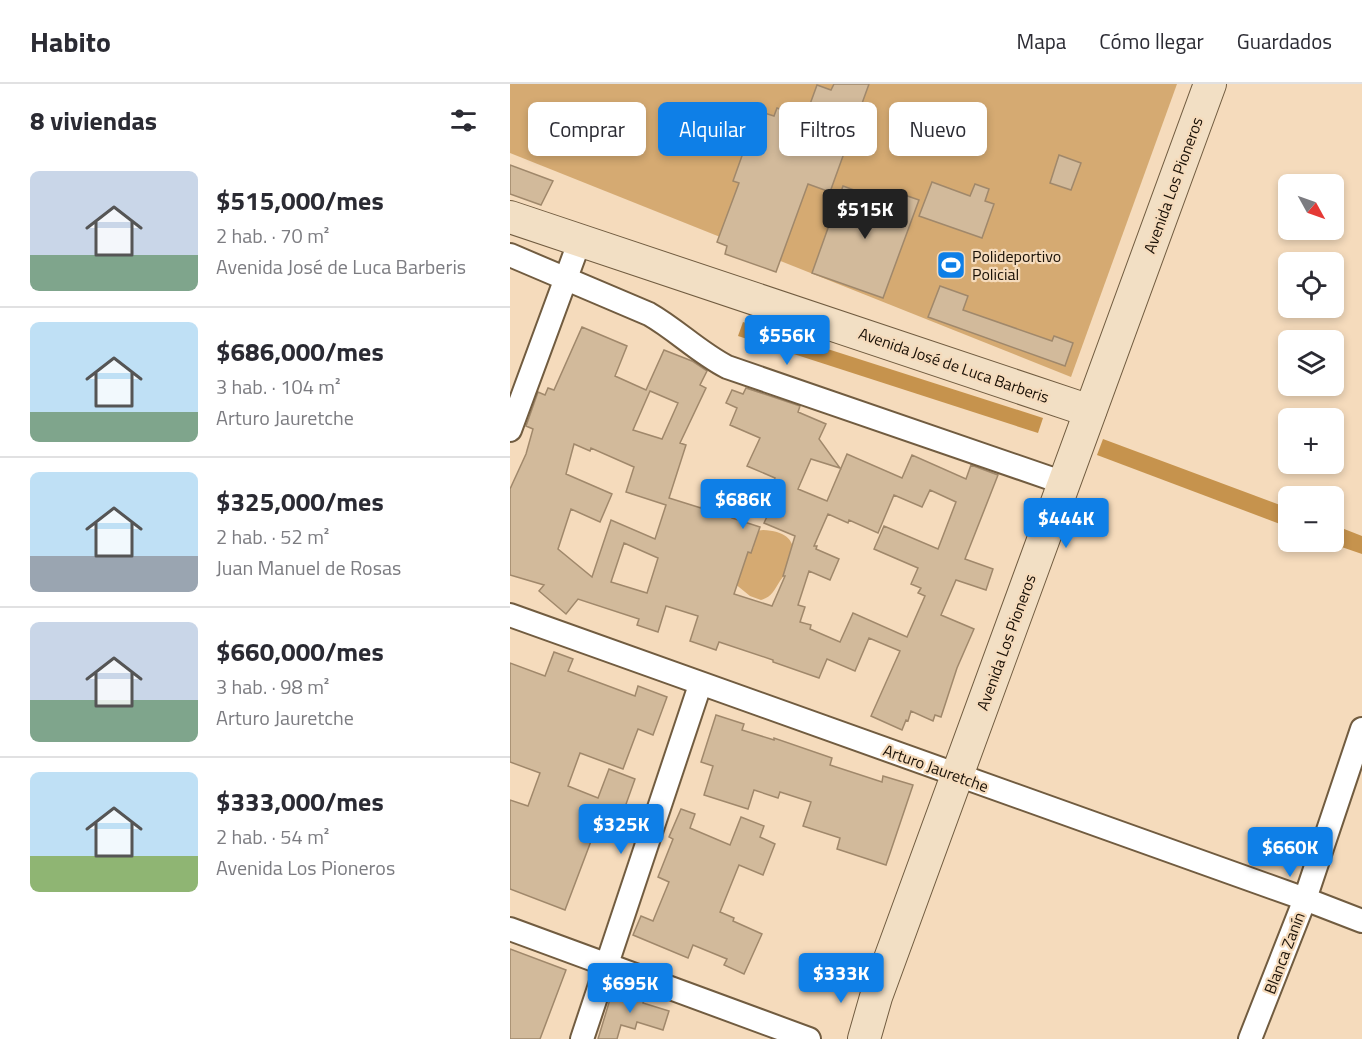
<!DOCTYPE html>
<html lang="es">
<head>
<meta charset="utf-8">
<style>
  :root { --surface:#fff; --page:#f2f2f3; --text:#2b2b33; --muted:#7c7c81; --line:#e1e1e2; --accent:#0e7fe7 }
  body { margin:0; font-family:"Titillium Web",sans-serif; background:var(--page); color:var(--text); height:100vh; display:flex; flex-direction:column; font-size:22px; white-space:nowrap }
  * { box-sizing:border-box; margin:0 }
  p { font-size:20px; color:var(--muted) }
  .icon { flex:none; width:33px; height:33px; fill:none; stroke:currentColor; stroke-width:2; stroke-linecap:round; stroke-linejoin:round }
  .map { position:relative; flex:1; overflow:hidden }
  .sheet { display:flex; flex-direction:column; background:var(--surface); width:510px }
  .sheet>* { flex:none }
  .top-card { position:absolute; left:18px; top:18px; width:570px; height:54px; display:flex; gap:12px }
  .needle { width:39px; rotate:130deg }
  .buttons { position:absolute; left:768px; top:90px; display:grid; gap:12px }
  .buttons a { display:grid; place-items:center; width:66px; height:66px; border-radius:9px; background:var(--surface); box-shadow:0 3px 9px #0003; font-size:30px }
  .price { position:absolute; translate:-50% -51px; padding:0 14px; border-radius:6px; background:var(--accent); color:#fff; font-size:20px; line-height:39px; filter:drop-shadow(0 2px 3px #0008) }
  .price::after { content:''; position:absolute; left:50%; top:36px; width:18px; height:14px; margin-left:-9px; background:inherit; clip-path:polygon(0 0,100% 0,50% 100%) }
  .price.selected { background:#222; color:#fff }
  ul { padding:0; list-style:none }
  li { display:flex; align-items:center; gap:18px; height:150px; padding:0 30px }
  li+li { border-top:2px solid var(--line) }
  li span { display:grid; place-items:center; flex:none; width:168px; height:120px; border-radius:9px; color:#555 }
  li>.icon { margin-inline-start:auto }
  span .icon { width:72px; height:72px; fill:#fffc; stroke-width:1 }
  li b { font-size:26px }
  h2 { display:flex; justify-content:space-between; align-items:center; height:72px; padding:0 30px; font-size:26px }
  .tag { padding:0 21px; border-radius:9px; background:var(--surface); box-shadow:0 3px 9px #0003; font-size:21px; line-height:54px }
  .tag.selected { background:var(--accent); color:#fff }
  header { display:flex; align-items:center; gap:36px; box-sizing:border-box; height:84px; padding:0 30px; background:var(--surface); border-bottom:2px solid var(--line) }
  header strong { font-size:28px }
  nav { display:flex; gap:33px; margin-inline-start:auto; font-size:21px }
  main { display:flex; flex:1; min-height:0 }
  .map>svg:first-child { display:block }
</style>
</head>
<body>
<header>
<strong>Habito</strong>
<nav><a>Mapa</a><a>Cómo llegar</a><a>Guardados</a></nav>
</header>
<main>
<section class="sheet">
<h2>8 viviendas<svg class="icon" aria-label="filters" viewBox="0 0 24 24"><path d="M4 7h16M4 17h16"/><circle cx="9" cy="7" r="2"/><circle cx="15" cy="17" r="2"/></svg></h2>
<ul>
<li><span style="background:linear-gradient(#c9d6e8 70%,#7fa58c 0)"><svg class="icon" aria-label="home" viewBox="0 0 24 24"><path d="M3 11l9-7 9 7M6 9v11h12V9"/></svg></span><div><b>$515,000/mes</b><p>2 hab. · 70 m²</p><p>Avenida José de Luca Barberis</p></div></li>
<li><span style="background:linear-gradient(#bfe0f5 75%,#7fa58c 0)"><svg class="icon" aria-label="home" viewBox="0 0 24 24"><path d="M3 11l9-7 9 7M6 9v11h12V9"/></svg></span><div><b>$686,000/mes</b><p>3 hab. · 104 m²</p><p>Arturo Jauretche</p></div></li>
<li><span style="background:linear-gradient(#bfe0f5 70%,#9aa5b1 0)"><svg class="icon" aria-label="home" viewBox="0 0 24 24"><path d="M3 11l9-7 9 7M6 9v11h12V9"/></svg></span><div><b>$325,000/mes</b><p>2 hab. · 52 m²</p><p>Juan Manuel de Rosas</p></div></li>
<li><span style="background:linear-gradient(#c9d6e8 65%,#7fa58c 0)"><svg class="icon" aria-label="home" viewBox="0 0 24 24"><path d="M3 11l9-7 9 7M6 9v11h12V9"/></svg></span><div><b>$660,000/mes</b><p>3 hab. · 98 m²</p><p>Arturo Jauretche</p></div></li>
<li><span style="background:linear-gradient(#bfe0f5 70%,#8fb573 0)"><svg class="icon" aria-label="home" viewBox="0 0 24 24"><path d="M3 11l9-7 9 7M6 9v11h12V9"/></svg></span><div><b>$333,000/mes</b><p>2 hab. · 54 m²</p><p>Avenida Los Pioneros</p></div></li>
</ul>
</section>
<div class="map">
<svg width="852" height="955" viewBox="0 0 852 955">
  <rect width="100%" height="100%" fill="#f5dbbc"/>
  <g fill="#d5aa72">
    <path d="M0,0H667L561,293L0,69Z"/>
    <path d="M253,446C291,448 289,472 270,497C264,506 262,513 251,516L240,512L224,499L231,473L244,463L243,455L246,447Z"/>
  </g>
  <g fill="#c6934d">
    <path d="M233,238L533,334L528,349L228,252Z"/>
    <path d="M593,355L778,424V443L587,371Z"/>
    <path d="M824,441L852,452V470L817,458H824Z"/>
  </g>
  <g fill="#d2ba9b" stroke="#a0886b" stroke-width="1.5" fill-rule="evenodd">
    <path d="M324,0H359L320,108L298,100L266,188L215,170L217,162L207,158L229,99L223,97L248,27L264,32L267,24L295,34L307,1L321,6Z"/>
    <path d="M549,71L571,79L561,106L540,99Z"/>
    <path d="M0,81L43,97L31,121L0,110Z"/>
    <path d="M422,98L460,112L465,100L479,105L475,117L484,120L472,154L409,132Z"/>
    <path d="M333,102L382,120L386,108L409,116L373,214L302,189Z"/>
    <path d="M430,202L458,212L453,226L542,257L544,252L563,259L555,282L418,233Z"/>
    <path d="M72,243L117,262L105,292L136,306L154,266L182,277L197,287L190,301L196,304L170,359L176,361L159,414L191,424L192,421L223,431L222,434L250,443L241,469L238,468L224,510L262,522L275,492H273L285,452L254,439L268,409L260,406L265,394L237,382L250,354L220,341L227,324L216,319L222,306L233,310L236,304L290,322L288,328L316,340L309,355L330,384L301,375L288,405L317,417L337,370L392,394L402,371L456,395L461,381L488,391L455,475L483,485L476,506L446,496L431,531L464,545L447,584L431,633L425,631L423,637L401,627L398,637L396,636L392,646L361,632L390,567L359,554L345,587L317,575L309,594L263,578V576L209,558L206,566L180,557L188,532L156,522L148,548L127,541L129,535L68,515L56,530L29,507L34,501L0,491V405L16,370L23,345L16,342L28,308L35,311L38,304L44,306ZM140,307L168,319L152,355L123,346ZM64,360L80,367L81,364L124,383L116,408L156,421L145,455L101,436L82,493L48,465L61,425L90,438L102,410L56,390ZM420,406L446,418L428,465L374,442L364,465L408,484L401,500L411,504L408,509L415,512L397,553L343,529L330,558L300,545L301,541L290,538L295,523L288,521L299,487L320,496L329,475L306,465L307,462H304L318,430L338,439L339,436L368,449L384,411L412,423ZM114,459L148,474L137,509L101,498Z"/>
    <path d="M44,568L63,575L58,587L125,612L128,602L157,613L143,651L128,645L113,685L70,669L58,702L88,714L99,685L125,695L105,751L86,744L55,826L0,805V716L18,722L30,689L0,678V579L35,592Z"/>
    <path d="M206,631L234,640L232,646L264,656V654L322,674L320,681L372,698L373,692L403,701L376,781L327,765L330,754L293,742L301,718L270,708L268,714L244,706L238,725L194,711L203,682L191,678Z"/>
    <path d="M171,725L185,730L180,744L220,761L231,733L254,742L250,753L265,760L253,791L229,781L210,828L224,834L223,837L252,850L234,890L214,881L217,875L183,861L178,874L123,851L131,832L143,837L159,798L148,793L163,755L159,753Z"/>
    <path d="M0,865L56,886L30,955H0Z"/>
    <path d="M104,902L135,911L133,919L159,927L153,946L127,938L125,945L111,941L107,955H88Z"/>
  </g>
  <g fill="none" stroke-linecap="round" stroke-linejoin="round">
    <g stroke="#715c40" stroke-width="26">
      <g id="street">
        <path d="M0,171L139,230C167,246 188,268 217,283L554,399"/>
        <path d="M0,346L70,156"/>
        <path d="M0,531L795,815L852,837"/>
        <path d="M0,845L299,955"/>
        <path d="M72,955L190,601"/>
        <path d="M740,955L795,815L852,645"/>
      </g>
    </g>
    <g stroke="#715c40" stroke-width="34">
      <g id="secondary">
        <path d="M0,133L580,327"/>
        <path d="M354,955L366,913L700,0"/>
      </g>
    </g>
    <use href="#street" stroke="#fff" stroke-width="22"/>
    <use href="#secondary" stroke="#f2dfc4" stroke-width="32"/>
  </g>
  <defs>
    <g id="stadium-square" transform="scale(1.5)"><rect x="-9" y="-9" width="18" height="18" rx="4" fill="#0e7fe7" stroke="#f5dbbc"/><path d="M0-5a6.5 5 0 1 0 0 10a6.5 5 0 1 0 0-10ZM-3.5-1.8h7v3.6h-7Z" fill="#fff"/></g>
  </defs>
  <g fill-rule="evenodd">
    <use href="#stadium-square" x="441" y="181"/>
  </g>
  <g text-anchor="middle" stroke-width="4.5" stroke-linejoin="round" paint-order="stroke">
    <g font-size="16" fill="#191006" stroke="#f5dbbc">
      <text transform="translate(663 101) rotate(-70)" y="6">Avenida Los Pioneros</text>
      <text transform="translate(444 281) rotate(19)" y="6">Avenida José de Luca Barberis</text>
      <text transform="translate(496 558) rotate(-70)" y="6">Avenida Los Pioneros</text>
      <text transform="translate(426 684) rotate(20)" y="6">Arturo Jauretche</text>
      <text transform="translate(774 869) rotate(-69)" y="6">Blanca Zanín</text>
    </g>
    <g font-size="16" fill="#191006" stroke="#f5dbbc" text-anchor="start">
      <text x="462" y="178">Polideportivo<tspan x="462" dy="18">Policial</tspan></text>
    </g>
  </g>
</svg>
<div class="buttons">
<a><svg class="needle" viewBox="-14 -14 28 28"><path d="M0-13l5 13h-10z" fill="#e53935"/><path d="M0 13l5-13h-10z" fill="#7c7c81"/></svg></a>
<a><svg class="icon" aria-label="locate" viewBox="0 0 24 24"><circle cx="12" cy="12" r="6"/><path d="M12 2v4M12 18v4M2 12h4M18 12h4"/></svg></a>
<a><svg class="icon" aria-label="layers" viewBox="0 0 24 24"><path d="M12 4l9 5-9 5-9-5zM3 14l9 5 9-5"/></svg></a>
<a>+</a>
<a>−</a>
</div>
<b class="price selected" style="left:355px;top:156px">$515K</b>
<b class="price" style="left:277px;top:282px">$556K</b>
<b class="price" style="left:233px;top:446px">$686K</b>
<b class="price" style="left:556px;top:465px">$444K</b>
<b class="price" style="left:111px;top:771px">$325K</b>
<b class="price" style="left:780px;top:794px">$660K</b>
<b class="price" style="left:331px;top:920px">$333K</b>
<b class="price" style="left:120px;top:930px">$695K</b>
<div class="top-card">
<a class="tag">Comprar</a>
<a class="tag selected">Alquilar</a>
<a class="tag">Filtros</a>
<a class="tag">Nuevo</a>
</div>
</div>
</main>
</body>
</html>
